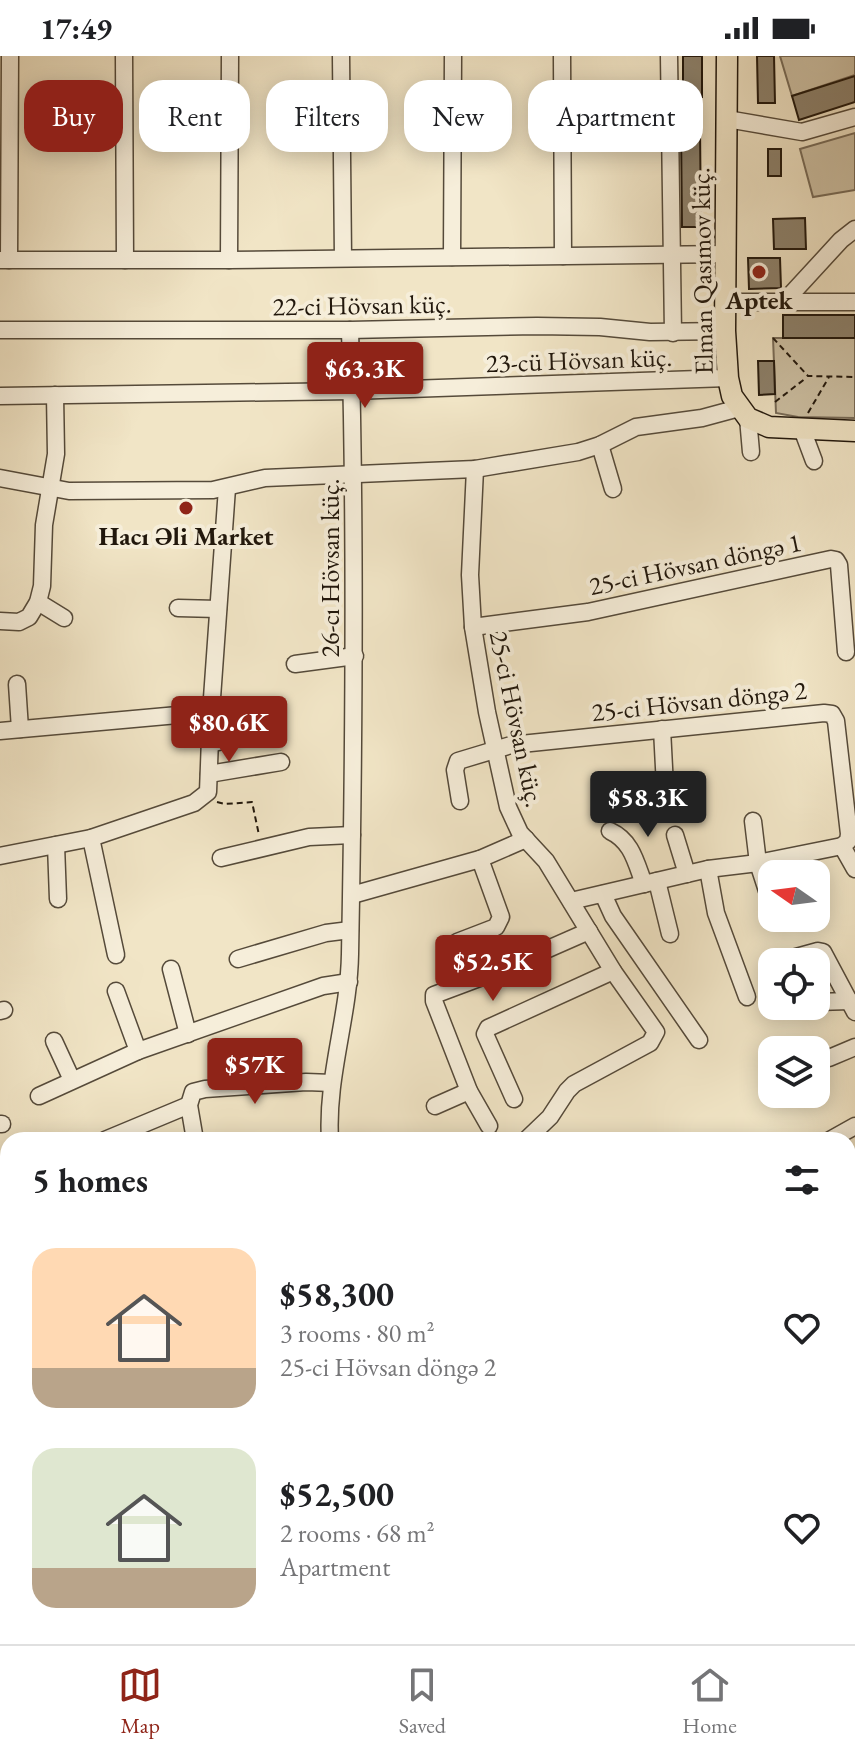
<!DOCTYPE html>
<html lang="en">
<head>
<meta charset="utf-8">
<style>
  :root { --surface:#fff; --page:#f6f6f6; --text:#202124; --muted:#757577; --line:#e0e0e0; --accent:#8f2418 }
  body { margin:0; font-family:"EB Garamond",serif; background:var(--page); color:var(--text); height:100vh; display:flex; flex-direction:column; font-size:30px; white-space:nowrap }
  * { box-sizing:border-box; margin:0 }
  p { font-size:26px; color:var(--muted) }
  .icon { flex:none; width:44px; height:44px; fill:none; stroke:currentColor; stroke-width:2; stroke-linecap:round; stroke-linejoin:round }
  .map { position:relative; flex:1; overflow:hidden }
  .panel { position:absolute; left:0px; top:1076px; width:856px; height:512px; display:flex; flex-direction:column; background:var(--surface); border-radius:24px 24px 0 0; box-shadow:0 4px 20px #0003 }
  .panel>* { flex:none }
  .hud { position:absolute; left:24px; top:24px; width:808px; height:72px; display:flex; gap:16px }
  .needle { width:52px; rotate:284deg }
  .buttons { position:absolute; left:758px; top:804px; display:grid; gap:16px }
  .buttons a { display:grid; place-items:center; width:72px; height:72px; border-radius:16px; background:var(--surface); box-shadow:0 4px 20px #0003; font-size:40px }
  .price { position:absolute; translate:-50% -68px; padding:0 18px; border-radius:8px; background:var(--accent); color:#fff; font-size:26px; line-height:52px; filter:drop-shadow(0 2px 4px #0008) }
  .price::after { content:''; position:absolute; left:50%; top:48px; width:24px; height:18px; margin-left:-12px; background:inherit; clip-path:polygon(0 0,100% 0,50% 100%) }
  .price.selected { background:#222; color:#fff }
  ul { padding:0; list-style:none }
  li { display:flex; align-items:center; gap:24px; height:200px; padding:0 32px }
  li span { display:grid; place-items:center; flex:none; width:224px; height:160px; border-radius:24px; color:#555 }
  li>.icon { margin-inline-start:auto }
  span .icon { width:96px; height:96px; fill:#fffc; stroke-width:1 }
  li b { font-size:34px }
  h2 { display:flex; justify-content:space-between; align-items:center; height:96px; padding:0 32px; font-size:34px }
  .tag { padding:0 28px; border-radius:24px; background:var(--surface); box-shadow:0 4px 20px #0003; font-size:28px; line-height:72px }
  .tag.selected { background:var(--accent); color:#fff }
  .status { display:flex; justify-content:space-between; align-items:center; height:56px; padding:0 40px; background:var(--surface); direction:ltr }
  .status svg { height:22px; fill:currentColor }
  .tab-bar { display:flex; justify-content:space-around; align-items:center; height:112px; border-top:2px solid var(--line); background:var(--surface); font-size:22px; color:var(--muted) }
  .tab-bar a { display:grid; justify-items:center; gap:4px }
  .tab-bar .selected { color:var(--accent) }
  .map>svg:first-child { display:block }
</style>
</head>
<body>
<div class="status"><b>17:49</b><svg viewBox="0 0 49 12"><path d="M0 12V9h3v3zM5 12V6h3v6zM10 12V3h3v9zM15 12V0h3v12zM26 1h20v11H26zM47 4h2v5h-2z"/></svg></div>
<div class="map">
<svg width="855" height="1588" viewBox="0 0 855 1588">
  <rect width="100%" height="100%" fill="#f1e5c6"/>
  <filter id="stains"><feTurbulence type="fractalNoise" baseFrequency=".0025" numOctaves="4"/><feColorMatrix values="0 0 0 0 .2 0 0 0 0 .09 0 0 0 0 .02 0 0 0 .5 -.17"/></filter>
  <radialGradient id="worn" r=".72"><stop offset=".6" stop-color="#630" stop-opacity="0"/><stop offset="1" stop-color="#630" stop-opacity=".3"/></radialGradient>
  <g fill="#cec2a6" stroke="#786c59" stroke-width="2">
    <path d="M780,0H855V19L792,40Z"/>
    <path d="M855,77V134L813,141L800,93Z"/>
    <path d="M773,282H855V362L798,361L776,357Z"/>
  </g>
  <g fill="#8d826d" stroke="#21170c" stroke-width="2">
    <rect x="683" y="0" width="19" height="41"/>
    <path d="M757,0H774L775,47H758Z"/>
    <path d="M855,20V46L799,64L792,40Z"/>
    <path d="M681,72H700L701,171H682Z"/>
    <rect x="768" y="93" width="13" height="27"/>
    <path d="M805,162L806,193H774L773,163Z"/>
    <path d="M748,202H780L781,232L749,233Z"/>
    <rect x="783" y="259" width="72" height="23"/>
    <path d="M758,305H774L775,338L759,339Z"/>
  </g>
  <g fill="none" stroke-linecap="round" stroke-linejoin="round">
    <g stroke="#554a3a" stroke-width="19">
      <g id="minor">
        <path d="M124,0L125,204"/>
        <path d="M341,0L343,202"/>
        <path d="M562,0L563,200"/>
        <path d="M669,0L673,277"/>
        <path d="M727,63L802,76L855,61"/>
        <path d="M452,201L453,0"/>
        <path d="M0,204H229L726,198"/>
        <path d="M9,204L10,0"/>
        <path d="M229,204L230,0"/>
        <path d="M726,246H855"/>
        <path d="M784,246L841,184L855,173"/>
        <path d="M0,274H350L537,270L600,271L650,276L725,275"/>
        <path d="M0,340L352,335L728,322"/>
        <path d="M748,362L751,396"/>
        <path d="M802,373L814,405"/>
        <path d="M600,389L613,433"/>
        <path d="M475,413L470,519L473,571L487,656L508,751L520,777L546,805L613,915L656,976L650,987L574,1028L567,1035L550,1061L526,1084"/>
        <path d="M0,422L69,435L213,434L265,422L475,413L578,396L600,389L636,371L702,362L739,352"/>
        <path d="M38,546L64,562"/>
        <path d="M178,552L218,553"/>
        <path d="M0,565L19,566L29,561L38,546L42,530L44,469L56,398L55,339"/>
        <path d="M473,571L588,556L831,503L836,504L839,509L846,596"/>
        <path d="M295,608L355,600"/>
        <path d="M17,628L20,673"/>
        <path d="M662,673L666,750"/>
        <path d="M0,675L211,656"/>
        <path d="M209,688L269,675"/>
        <path d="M209,718L281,706"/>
        <path d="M460,745L455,714L458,705L511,689L824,657L832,658L836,665L849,778L848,785L842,790L758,807L708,813L571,845"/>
        <path d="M753,765L758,807L772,850"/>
        <path d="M610,775C632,785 636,807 644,828"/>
        <path d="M675,779L687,818"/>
        <path d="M91,782L116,899"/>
        <path d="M56,789L58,843"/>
        <path d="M842,790L855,813"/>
        <path d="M0,800L91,782L194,747L208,736L211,656L227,432"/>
        <path d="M221,802L309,781L352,779"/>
        <path d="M708,813L716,857L747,941"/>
        <path d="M657,825L670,878"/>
        <path d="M603,838L613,860L699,984"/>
        <path d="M352,839L480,803L526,783"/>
        <path d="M457,886L496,871L501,861L480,803"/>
        <path d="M238,903L326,877L350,874"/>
        <path d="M789,903L818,895L823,896L855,956"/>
        <path d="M171,913L188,978"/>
        <path d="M116,935L138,995"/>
        <path d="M816,946L850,945"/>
        <path d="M0,955L4,954"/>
        <path d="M54,985L72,1024"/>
        <path d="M829,1002L855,991"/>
        <path d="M39,1040L138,995L323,930L349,926"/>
        <path d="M514,1043L485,978L488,972L613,915"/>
        <path d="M435,1050L469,1035"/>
        <path d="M0,1068H2"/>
        <path d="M489,1070L469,1035L434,945V939L498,915L589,875"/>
        <path d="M105,1084L189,1049"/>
        <path d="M195,1084L189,1049L193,1036L205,1033L306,1026L332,1027"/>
        <path d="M330,1084C326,1021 349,961 350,898C354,690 356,482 350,274"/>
        <path d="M830,1084L855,1070"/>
        <path d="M848,1118L855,1114"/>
        <path d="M0,1145L8,1142"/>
        <path d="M0,1280L8,1378"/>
        <path d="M848,1363L855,1360"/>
        <path d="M848,1451L855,1449"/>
        <path d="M33,1588L50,1580"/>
        <path d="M190,1588L194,1580"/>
      </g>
    </g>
    <g stroke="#21170c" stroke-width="23">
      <path id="major" d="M727,0L725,275L728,322L732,340L748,362L769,371L855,375"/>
    </g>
    <g stroke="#21170c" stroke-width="2" stroke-dasharray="6 4" stroke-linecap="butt">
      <path d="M773,282L808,320L855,321"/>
      <path d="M775,346L806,322"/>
      <path d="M808,357L829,321"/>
      <path d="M217,746L225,748L252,746L259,779"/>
    </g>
    <use href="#minor" stroke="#f6eeda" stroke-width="16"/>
    <use href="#major" stroke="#f1e5c6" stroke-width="20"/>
  </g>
  <g fill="#8f2418" stroke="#f6eeda" stroke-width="3">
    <circle cx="759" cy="216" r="8"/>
    <circle cx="186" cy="452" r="8"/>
  </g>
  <g text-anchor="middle" stroke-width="8" stroke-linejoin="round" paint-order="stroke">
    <g font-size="26" fill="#21170c" stroke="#f6eeda">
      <text transform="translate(702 215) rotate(-91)" y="9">Elman Qasımov küç.</text>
      <text transform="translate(362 249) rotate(-1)" y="9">22-ci Hövsan küç.</text>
      <text transform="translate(579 304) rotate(-2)" y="9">23-cü Hövsan küç.</text>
      <text transform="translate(695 508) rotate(-12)" y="9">25-ci Hövsan döngə 1</text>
      <text transform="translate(330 512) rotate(-90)" y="9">26-cı Hövsan küç.</text>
      <text transform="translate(699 645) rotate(-6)" y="9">25-ci Hövsan döngə 2</text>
      <text transform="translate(517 663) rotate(78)" y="9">25-ci Hövsan küç.</text>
    </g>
    <g font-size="26" font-weight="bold" fill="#21170c" stroke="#f6eeda">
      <text x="759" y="253">Aptek</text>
      <text x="186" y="489">Hacı Əli Market</text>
    </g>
  </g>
  <rect width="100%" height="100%" filter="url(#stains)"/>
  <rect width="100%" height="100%" fill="url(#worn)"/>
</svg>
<div class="buttons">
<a><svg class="needle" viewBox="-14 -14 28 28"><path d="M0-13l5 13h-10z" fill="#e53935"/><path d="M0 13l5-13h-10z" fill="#757577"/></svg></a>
<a><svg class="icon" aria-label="locate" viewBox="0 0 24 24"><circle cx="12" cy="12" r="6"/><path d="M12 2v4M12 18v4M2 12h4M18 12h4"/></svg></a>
<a><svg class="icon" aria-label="layers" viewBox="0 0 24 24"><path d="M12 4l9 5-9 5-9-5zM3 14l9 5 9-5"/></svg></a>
</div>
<b class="price" style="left:365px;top:354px">$63.3K</b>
<b class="price" style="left:229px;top:708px">$80.6K</b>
<b class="price selected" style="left:648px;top:783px">$58.3K</b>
<b class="price" style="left:493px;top:947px">$52.5K</b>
<b class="price" style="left:255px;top:1050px">$57K</b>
<div class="hud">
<a class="tag selected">Buy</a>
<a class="tag">Rent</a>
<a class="tag">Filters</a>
<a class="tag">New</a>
<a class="tag">Apartment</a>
</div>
<section class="panel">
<h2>5 homes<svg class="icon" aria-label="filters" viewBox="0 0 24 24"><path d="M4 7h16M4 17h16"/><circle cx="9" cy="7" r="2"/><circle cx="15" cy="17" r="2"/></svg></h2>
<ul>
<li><span style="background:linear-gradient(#ffd9b3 75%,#b9a48a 0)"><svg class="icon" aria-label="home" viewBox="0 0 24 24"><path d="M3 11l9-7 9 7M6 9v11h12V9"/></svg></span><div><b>$58,300</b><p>3 rooms · 80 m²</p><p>25-ci Hövsan döngə 2</p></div><svg class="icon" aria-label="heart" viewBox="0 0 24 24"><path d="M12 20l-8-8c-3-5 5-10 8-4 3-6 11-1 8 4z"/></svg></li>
<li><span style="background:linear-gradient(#dfe7d0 75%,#b9a48a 0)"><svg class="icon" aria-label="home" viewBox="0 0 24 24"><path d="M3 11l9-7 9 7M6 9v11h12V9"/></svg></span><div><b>$52,500</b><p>2 rooms · 68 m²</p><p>Apartment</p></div><svg class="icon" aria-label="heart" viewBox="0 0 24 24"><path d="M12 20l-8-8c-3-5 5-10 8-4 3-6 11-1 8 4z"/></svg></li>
</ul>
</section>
</div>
<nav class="tab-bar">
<a class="selected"><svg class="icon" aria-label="map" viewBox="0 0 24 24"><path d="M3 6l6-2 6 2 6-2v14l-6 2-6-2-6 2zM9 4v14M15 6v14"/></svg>Map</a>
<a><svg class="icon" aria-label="saved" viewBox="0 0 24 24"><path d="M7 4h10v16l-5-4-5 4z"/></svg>Saved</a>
<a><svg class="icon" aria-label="home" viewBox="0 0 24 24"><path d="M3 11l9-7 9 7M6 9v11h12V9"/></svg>Home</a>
</nav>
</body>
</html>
